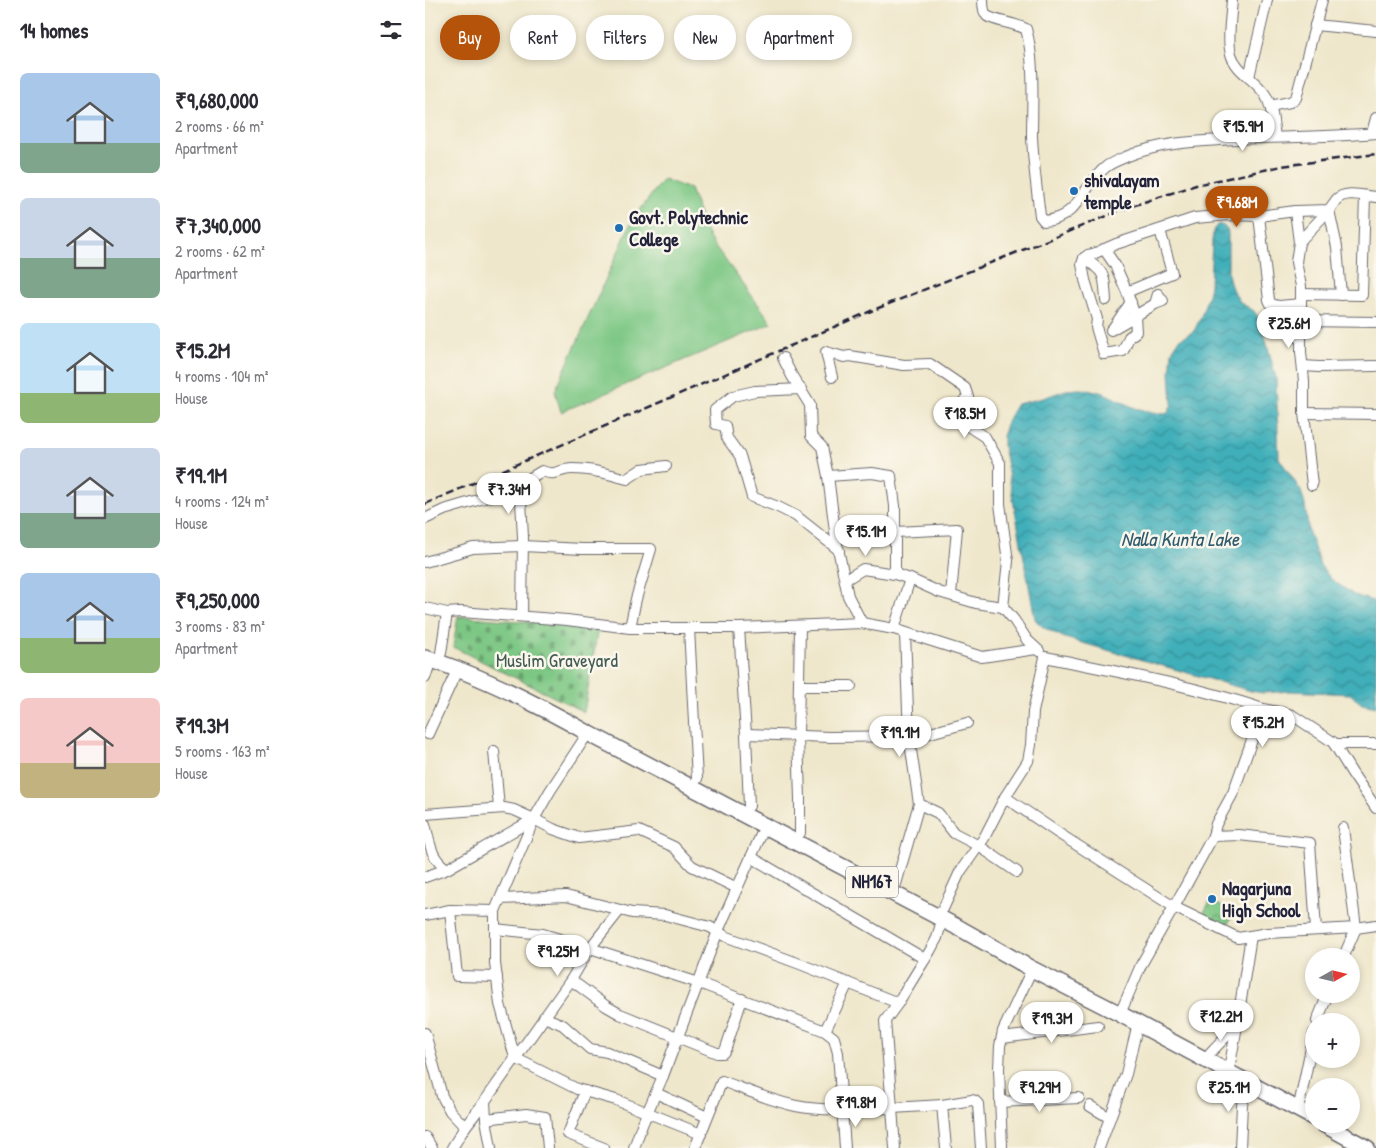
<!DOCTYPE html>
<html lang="en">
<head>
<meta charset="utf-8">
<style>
  :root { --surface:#fff; --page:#f2f2f3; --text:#2b2b33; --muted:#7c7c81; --accent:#b45309 }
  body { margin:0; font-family:"Patrick Hand",sans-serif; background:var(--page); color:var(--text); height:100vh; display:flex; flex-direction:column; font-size:19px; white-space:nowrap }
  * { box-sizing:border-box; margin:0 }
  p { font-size:16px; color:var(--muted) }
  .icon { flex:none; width:28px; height:28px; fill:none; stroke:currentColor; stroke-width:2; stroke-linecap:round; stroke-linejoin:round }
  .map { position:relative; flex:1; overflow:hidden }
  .drawer { display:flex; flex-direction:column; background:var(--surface); width:425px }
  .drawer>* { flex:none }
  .hud { position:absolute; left:15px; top:15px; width:475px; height:45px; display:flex; gap:10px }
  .needle { width:32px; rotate:82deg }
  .buttons { position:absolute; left:880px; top:948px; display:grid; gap:10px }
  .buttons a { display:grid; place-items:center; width:55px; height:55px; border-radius:50%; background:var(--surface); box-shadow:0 2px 8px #0003; font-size:25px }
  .price { position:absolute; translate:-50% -42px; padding:0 11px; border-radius:18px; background:#fff; color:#222; font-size:16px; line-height:32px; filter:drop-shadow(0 1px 2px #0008) }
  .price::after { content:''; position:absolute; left:50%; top:30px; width:15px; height:11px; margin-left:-8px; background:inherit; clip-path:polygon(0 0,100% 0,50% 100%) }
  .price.current { background:var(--accent); color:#fff }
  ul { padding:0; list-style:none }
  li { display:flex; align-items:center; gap:15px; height:125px; padding:0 20px }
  li span { display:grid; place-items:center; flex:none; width:140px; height:100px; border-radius:8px; color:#555 }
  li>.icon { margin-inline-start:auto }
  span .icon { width:60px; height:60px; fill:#fffc; stroke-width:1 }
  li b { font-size:21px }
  h2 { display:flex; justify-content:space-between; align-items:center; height:60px; padding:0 20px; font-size:21px }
  .chip { padding:0 18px; border-radius:22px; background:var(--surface); box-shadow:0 2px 8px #0003; font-size:18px; line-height:45px }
  .chip.current { background:var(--accent); color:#fff }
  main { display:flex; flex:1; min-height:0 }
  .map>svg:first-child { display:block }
</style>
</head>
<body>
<main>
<section class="drawer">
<h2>14 homes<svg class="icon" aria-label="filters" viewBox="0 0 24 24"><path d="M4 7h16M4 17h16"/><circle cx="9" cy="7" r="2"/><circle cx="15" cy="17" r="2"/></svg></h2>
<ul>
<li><span style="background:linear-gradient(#a9c7e8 70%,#7fa58c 0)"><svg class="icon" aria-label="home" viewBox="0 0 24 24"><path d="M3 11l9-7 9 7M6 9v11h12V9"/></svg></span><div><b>₹9,680,000</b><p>2 rooms · 66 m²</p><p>Apartment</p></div></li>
<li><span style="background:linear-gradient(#c9d6e8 60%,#7fa58c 0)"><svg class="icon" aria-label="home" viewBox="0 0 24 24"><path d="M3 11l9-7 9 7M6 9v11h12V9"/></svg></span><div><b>₹7,340,000</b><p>2 rooms · 62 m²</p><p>Apartment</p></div></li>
<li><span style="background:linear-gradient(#bfe0f5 70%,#8fb573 0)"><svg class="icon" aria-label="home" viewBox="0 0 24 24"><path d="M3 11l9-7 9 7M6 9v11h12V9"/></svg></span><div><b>₹15.2M</b><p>4 rooms · 104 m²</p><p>House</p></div></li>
<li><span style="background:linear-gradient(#c9d6e8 65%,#7fa58c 0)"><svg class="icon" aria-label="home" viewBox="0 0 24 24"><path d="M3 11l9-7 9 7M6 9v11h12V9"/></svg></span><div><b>₹19.1M</b><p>4 rooms · 124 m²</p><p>House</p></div></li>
<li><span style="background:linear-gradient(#a9c7e8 65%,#8fb573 0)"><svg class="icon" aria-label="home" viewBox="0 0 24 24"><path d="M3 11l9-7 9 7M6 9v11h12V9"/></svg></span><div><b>₹9,250,000</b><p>3 rooms · 83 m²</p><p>Apartment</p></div></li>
<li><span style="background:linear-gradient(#f6c9c9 65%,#c2b280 0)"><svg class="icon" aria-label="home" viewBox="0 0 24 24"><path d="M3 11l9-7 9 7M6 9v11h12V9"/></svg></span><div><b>₹19.3M</b><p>5 rooms · 163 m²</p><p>House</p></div></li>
</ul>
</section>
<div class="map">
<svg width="951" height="1148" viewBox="0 0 951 1148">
  <defs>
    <pattern id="cemetery-stones" width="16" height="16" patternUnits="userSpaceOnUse" patternTransform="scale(1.25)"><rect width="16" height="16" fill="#7dc784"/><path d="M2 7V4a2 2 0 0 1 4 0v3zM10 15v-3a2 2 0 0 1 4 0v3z" fill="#66a16d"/></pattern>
    <pattern id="park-crowns" width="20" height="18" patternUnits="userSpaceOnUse" patternTransform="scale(1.25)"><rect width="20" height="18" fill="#7dc784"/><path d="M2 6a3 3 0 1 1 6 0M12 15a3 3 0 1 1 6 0" fill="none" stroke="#66a16d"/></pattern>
    <pattern id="water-waves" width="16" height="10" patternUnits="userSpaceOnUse" patternTransform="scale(1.25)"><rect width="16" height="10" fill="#3fafb9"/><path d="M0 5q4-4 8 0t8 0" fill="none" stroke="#348e98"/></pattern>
  </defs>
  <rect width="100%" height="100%" fill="#fbf7ec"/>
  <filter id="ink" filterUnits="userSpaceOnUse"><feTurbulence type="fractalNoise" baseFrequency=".02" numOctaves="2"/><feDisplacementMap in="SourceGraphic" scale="10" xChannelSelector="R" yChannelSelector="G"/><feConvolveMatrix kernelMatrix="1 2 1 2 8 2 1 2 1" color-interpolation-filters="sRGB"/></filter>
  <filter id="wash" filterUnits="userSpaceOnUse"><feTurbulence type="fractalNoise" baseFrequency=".0096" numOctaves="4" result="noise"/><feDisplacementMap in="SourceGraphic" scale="20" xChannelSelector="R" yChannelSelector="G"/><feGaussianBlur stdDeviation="1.12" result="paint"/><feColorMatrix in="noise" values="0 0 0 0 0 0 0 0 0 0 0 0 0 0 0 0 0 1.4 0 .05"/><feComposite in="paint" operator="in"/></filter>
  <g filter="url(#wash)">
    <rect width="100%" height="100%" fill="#efe7cb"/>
    <path fill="#7dc784" stroke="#507460" d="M238,179L265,189L284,238L347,323L136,412L130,391L207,221Z"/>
    <path fill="url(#cemetery-stones)" stroke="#507460" d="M33,616L173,628L159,712L28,647Z"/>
    <path fill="url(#park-crowns)" stroke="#507460" d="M785,901L809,912L802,926L778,914Z"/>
    <path fill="url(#water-waves)" stroke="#30687a" d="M793,224L799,226L803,231V273L805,283L808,291L816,303L829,311L836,321L851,378L854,458L876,491L880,505L884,533L895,565L906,579L929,595L951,602V707L937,704L925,694L866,691L838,693L826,691L640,638C630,633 616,628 610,619L578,445C577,428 583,418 592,404L618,398L641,390L655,389L667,390L679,393L710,408L719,410L727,413L739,414L743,413L747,404L745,373L747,351L755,339L769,331L776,317L783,295L785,285L787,240L789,229Z"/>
  </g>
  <g filter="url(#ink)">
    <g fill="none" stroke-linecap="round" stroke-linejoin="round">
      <g stroke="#6a676d" stroke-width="12">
        <g id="minor">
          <path d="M558,0C558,5 558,12 562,16C569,21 590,23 601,29C610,60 607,103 607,136C608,163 612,190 615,216L619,221C654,219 658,184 682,166C688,162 696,159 703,156C737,142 774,141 811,139C858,137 904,137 951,133"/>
          <path d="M807,0C806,16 802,40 806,54C811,72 832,80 841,96C848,108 848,124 850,137"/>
          <path d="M890,25L951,31"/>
          <path d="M824,77L842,0"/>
          <path d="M845,106L865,102L871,98L897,0"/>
          <path d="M947,133L951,118"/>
          <path d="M904,210L912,247L916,295"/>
          <path d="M870,211L874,242L871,262L876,286V352L879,381V413L887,485"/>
          <path d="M834,216L844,300L846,304L854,306L876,304"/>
          <path d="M874,242L904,210"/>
          <path d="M679,249L690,265L702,292L747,273L735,230"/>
          <path d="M659,258C681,273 679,274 681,300"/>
          <path d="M702,292L710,316L730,304L738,301L733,294L730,304"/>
          <path d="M876,294L937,295L940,196"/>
          <path d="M877,321L951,322"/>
          <path d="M688,328L706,302"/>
          <path d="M686,330L710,316L711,332L704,337L698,351L679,354L671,327L672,319L660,280L657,264L659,258L663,255L668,254L691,244L770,218L805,215L834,216L870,211L904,210C906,207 909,203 911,200C920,190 939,196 951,197"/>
          <path d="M358,358L367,376L385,405L386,436L397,447L403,476L411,539L423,596L437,623"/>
          <path d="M878,366L894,367L951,366"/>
          <path d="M407,377L401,352L419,357L425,356L479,365L505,364L540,388L543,397L535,405L532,419L560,437L575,463V504L583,561L578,607"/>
          <path d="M376,389L330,391L308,396L290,410L291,424L300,426L302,438L315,456L327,497L353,507L371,516L414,550"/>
          <path d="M879,413L951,414"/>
          <path d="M403,476L447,473L466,476L470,506V532L532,529L526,595"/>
          <path d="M95,483L98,537L97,616"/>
          <path d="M0,519L19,510L63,497L102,480L117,471C133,477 133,469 147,469C166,469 184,474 202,479L217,469L241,466"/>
          <path d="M470,532V574L485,579"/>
          <path d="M0,562L48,548L98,546L157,549H226L211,599L205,628"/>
          <path d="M420,580L438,569L470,574"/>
          <path d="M0,608L22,613L36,612L142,620L205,628H314L437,623L469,629L557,657L611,649"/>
          <path d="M264,628L272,779"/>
          <path d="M314,628L321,734L324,806"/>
          <path d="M469,629L485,579L514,592L551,603L578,607L589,620L602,640L614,651"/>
          <path d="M13,662L16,653L22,613"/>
          <path d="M0,678L6,660"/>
          <path d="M374,686H426"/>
          <path d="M3,734L33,668"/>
          <path d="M321,734L404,737L494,736L542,723"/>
          <path d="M909,744H951"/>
          <path d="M69,751L74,808"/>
          <path d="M580,797L633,833L749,907L788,836"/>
          <path d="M494,804L513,813L529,833L554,846L592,872"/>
          <path d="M0,814L79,808L89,810L109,819"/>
          <path d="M0,824C5,842 5,858 22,869L109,819L125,791L163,733"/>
          <path d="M918,828L931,928L919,956"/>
          <path d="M375,833V798L373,736L375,626"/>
          <path d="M326,857L500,959"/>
          <path d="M0,877L22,869"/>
          <path d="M471,884L494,804L484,736L480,633"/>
          <path d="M76,899L141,896L207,913L240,915L285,927L300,936L375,964L473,1003"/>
          <path d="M518,909L535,872L559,838L580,797L603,761L606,745L608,712L620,657C693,672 767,685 838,709"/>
          <path d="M25,910L32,976L72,977"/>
          <path d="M0,915L25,910L70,911"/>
          <path d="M517,920L512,938L505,951L473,1003L460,1021L467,1108L517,1105L521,1148"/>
          <path d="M70,929L118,934L165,948L274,983L400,1031L423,983"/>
          <path d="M891,929L885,843L814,835L788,836L791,824L808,793L838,709L867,715L908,742L927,773L951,808"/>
          <path d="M146,980L181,1006L195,1014L292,1053H298L301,1048L317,999"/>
          <path d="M695,1014L716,965L749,907L813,938L843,933L931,928L951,925"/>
          <path d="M119,1017L138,1025L165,1049L182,1052L238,1076"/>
          <path d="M892,1021L903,994"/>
          <path d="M400,1031L409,1038L413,1053L420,1148"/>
          <path d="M0,1033L17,1096L25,1111L40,1127"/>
          <path d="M577,1038L673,1026"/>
          <path d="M785,1053L812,1025L826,936"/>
          <path d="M805,1064L812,1026"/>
          <path d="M160,1091L143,1134L179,1148"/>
          <path d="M231,1093L282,1117"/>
          <path d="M875,1101L889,1033"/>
          <path d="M575,1102L654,1098"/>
          <path d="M517,1105L547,1100L550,1101L553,1104L556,1148"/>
          <path d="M665,1106L685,1118"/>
          <path d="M61,1119L66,1148"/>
          <path d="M276,1134L191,1100L152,1089L90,1058L75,1004L70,963V911L109,819L128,829L154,838L214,831L249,847L267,866L312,888"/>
          <path d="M0,1137L7,1148"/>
          <path d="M27,1148L40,1127L60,1101"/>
          <path d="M123,1148L120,1117L101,1114L61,1119L60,1101L146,980L165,948L195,910"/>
          <path d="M209,1148L217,1125L238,1076L293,931L340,826"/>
          <path d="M270,1148L297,1081C321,1090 346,1101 371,1106C402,1112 435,1109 467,1108L470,1148"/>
          <path d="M577,1148L574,1069L575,1046L578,1031L607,969"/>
          <path d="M674,1148L701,1074L713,1023"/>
          <path d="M815,1148L817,1105L822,1082"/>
        </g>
      </g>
      <g stroke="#6a676d" stroke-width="18">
        <g id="highway">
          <path d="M0,658C56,675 112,704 163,733L536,929L607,969L695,1014L889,1118"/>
          <path d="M898,1124L942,1148"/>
        </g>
      </g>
      <use href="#minor" stroke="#fff" stroke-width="10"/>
      <use href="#highway" stroke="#fff" stroke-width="15"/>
      <path stroke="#22223b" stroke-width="2.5" stroke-dasharray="8 4" stroke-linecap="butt" d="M0,504L446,311L707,206L771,185L857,166L951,154"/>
    </g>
  </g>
  <g fill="#1f6fb2" stroke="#fbf7ec" stroke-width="2">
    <circle cx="649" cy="191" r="5"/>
    <circle cx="194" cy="228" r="5"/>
    <circle cx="787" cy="899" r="5"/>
  </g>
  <g text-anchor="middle" stroke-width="5" stroke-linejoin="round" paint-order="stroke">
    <rect fill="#fbf7ec" stroke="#636270" stroke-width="1" x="421" y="866.5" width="52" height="31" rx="4"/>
    <g font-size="18" font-weight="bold" fill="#22223b">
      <text x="447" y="888">NH167</text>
    </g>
    <g font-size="19" font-weight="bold" fill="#22223b" stroke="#fbf7ec" text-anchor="start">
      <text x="659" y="187">shivalayam<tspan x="659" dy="22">temple</tspan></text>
      <text x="204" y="224">Govt. Polytechnic<tspan x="204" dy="22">College</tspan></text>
      <text x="797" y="895">Nagarjuna<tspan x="797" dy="22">High School</tspan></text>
    </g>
    <g font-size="19" fill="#425c55" stroke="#fbf7ec">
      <text x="132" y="667">Muslim Graveyard</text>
    </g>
    <g font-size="20" font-style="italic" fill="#2e5a6d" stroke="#fbf7ec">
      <text x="755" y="546">Nalla Kunta Lake</text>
    </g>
  </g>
</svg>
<div class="buttons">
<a><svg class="needle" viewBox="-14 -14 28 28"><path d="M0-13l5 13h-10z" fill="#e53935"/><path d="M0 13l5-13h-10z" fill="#7c7c81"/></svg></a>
<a>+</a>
<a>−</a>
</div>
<b class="price" style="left:818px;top:152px">₹15.9M</b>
<b class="price current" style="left:812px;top:228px">₹9.68M</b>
<b class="price" style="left:864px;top:349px">₹25.6M</b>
<b class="price" style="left:540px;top:439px">₹18.5M</b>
<b class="price" style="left:84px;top:515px">₹7.34M</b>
<b class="price" style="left:441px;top:557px">₹15.1M</b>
<b class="price" style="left:838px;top:748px">₹15.2M</b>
<b class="price" style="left:475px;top:758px">₹19.1M</b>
<b class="price" style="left:133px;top:977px">₹9.25M</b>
<b class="price" style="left:796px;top:1042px">₹12.2M</b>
<b class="price" style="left:627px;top:1044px">₹19.3M</b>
<b class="price" style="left:615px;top:1113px">₹9.29M</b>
<b class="price" style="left:804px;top:1113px">₹25.1M</b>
<b class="price" style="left:431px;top:1128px">₹19.8M</b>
<div class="hud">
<a class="chip current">Buy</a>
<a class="chip">Rent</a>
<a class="chip">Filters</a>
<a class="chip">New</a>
<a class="chip">Apartment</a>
</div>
</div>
</main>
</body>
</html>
